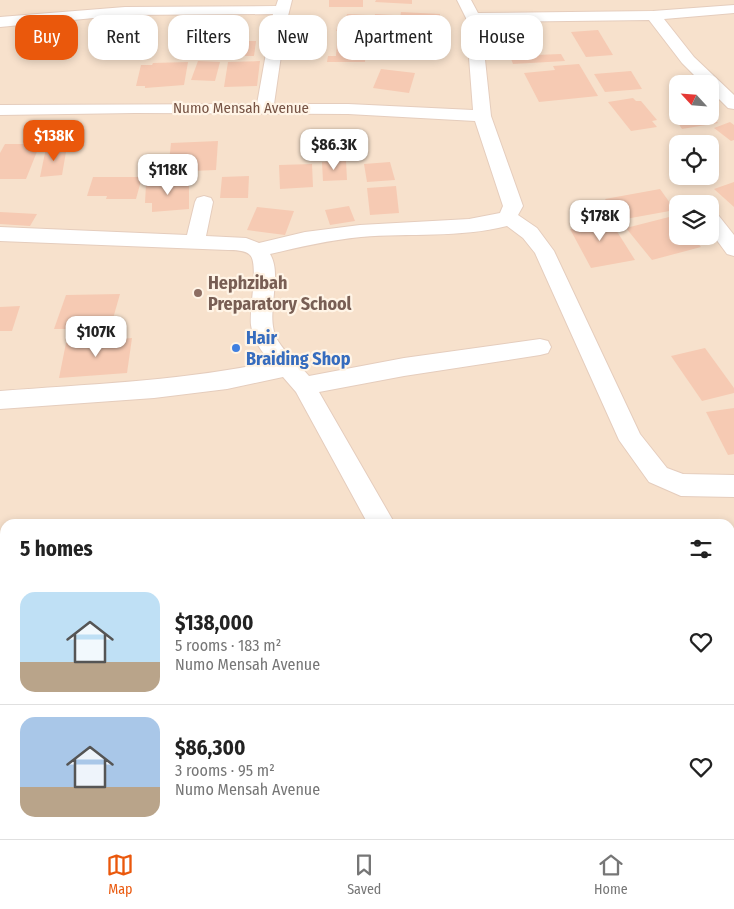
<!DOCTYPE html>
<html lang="en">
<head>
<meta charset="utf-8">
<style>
  :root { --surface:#fff; --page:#f2f2f2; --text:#222; --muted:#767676; --line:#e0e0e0; --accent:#ea580c }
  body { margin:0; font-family:"Fira Sans Condensed",sans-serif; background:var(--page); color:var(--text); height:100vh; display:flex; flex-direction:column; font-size:19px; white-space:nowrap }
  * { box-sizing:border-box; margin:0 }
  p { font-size:16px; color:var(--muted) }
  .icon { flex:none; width:28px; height:28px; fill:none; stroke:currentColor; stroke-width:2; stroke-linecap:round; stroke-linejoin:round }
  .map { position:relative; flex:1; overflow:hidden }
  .panel { position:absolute; left:0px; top:519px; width:735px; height:321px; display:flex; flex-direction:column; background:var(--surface); border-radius:15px 15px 0 0; box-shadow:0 2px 8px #0003 }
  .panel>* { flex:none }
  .guide { position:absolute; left:15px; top:15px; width:705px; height:45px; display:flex; gap:10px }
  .needle { width:32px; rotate:296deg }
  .fabs { position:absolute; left:669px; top:75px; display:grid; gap:10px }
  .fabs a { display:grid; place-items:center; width:50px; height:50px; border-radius:10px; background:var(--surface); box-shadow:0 2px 8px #0003; font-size:25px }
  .price { position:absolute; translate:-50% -42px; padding:0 11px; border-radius:10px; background:#fff; color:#222; font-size:16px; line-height:32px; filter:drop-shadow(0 1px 2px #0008) }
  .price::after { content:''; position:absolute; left:50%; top:30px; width:15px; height:11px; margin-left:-8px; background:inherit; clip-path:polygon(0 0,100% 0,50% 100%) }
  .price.selected { background:var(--accent); color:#fff }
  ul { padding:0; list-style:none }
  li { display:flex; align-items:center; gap:15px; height:125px; padding:0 20px }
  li+li { border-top:1px solid var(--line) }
  li span { display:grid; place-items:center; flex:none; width:140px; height:100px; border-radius:15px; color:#555 }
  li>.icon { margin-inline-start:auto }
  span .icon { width:60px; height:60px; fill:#fffc; stroke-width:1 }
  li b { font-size:21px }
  h2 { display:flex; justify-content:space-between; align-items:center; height:60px; padding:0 20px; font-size:21px }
  .tag { padding:0 18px; border-radius:15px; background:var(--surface); box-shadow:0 2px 8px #0003; font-size:18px; line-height:45px }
  .tag.selected { background:var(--accent); color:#fff }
  .tab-bar { display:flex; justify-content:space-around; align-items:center; height:70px; border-top:1px solid var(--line); background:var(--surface); font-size:14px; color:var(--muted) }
  .tab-bar a { display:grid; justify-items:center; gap:2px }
  .tab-bar .selected { color:var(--accent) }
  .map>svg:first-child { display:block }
</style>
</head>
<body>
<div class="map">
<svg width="734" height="839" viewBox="0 0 734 839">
  <rect width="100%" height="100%" fill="#fef0de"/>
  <path fill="#f7e1cc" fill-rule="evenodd" d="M0,0H734V832L730,833V524H5V835H726L715,839H0ZM678,84H710V116H678ZM678,144H710V176H678ZM678,204H710V236H678Z"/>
  <g fill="#f6cab3">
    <rect x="329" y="0" width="34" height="7"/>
    <path d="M376,0H412V4L375,2Z"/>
    <path d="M401,12L440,14V25L399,24Z"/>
    <path d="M347,14L368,15L363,36L348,35L349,32L336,31L339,22H345Z"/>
    <path d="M375,14L394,15L392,32L373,31Z"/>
    <path d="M598,30L613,55L586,57L571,32Z"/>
    <path d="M247,31L246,41H256L254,56H214L218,32Z"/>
    <path d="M337,41L366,42L365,62H327L328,56H336Z"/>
    <path d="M561,54L565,61L513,64L510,56Z"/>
    <path d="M198,61L220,62L215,81L191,80Z"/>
    <path d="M260,61L257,86L224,87L228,62Z"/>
    <path d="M188,62L184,85L145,88V86H136L141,65H152L153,63Z"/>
    <path d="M579,64L598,96L539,102L524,73L555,70L553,66Z"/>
    <path d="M381,69L415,73L409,93L373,88Z"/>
    <path d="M631,71L642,89L605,92L594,74Z"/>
    <path d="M633,98L636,101H641L657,120L652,121L657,127L631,131L608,102Z"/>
    <path d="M713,118L718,123L682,129L678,123Z"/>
    <path d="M730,122L734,125V140L731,141L714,128Z"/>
    <path d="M218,141L216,170L168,172L171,143Z"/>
    <path d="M5,144H40L26,179H0V153Z"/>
    <path d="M67,146L62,175L40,177L46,148Z"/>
    <path d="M346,161L347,180L323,181L322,162Z"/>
    <path d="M390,162L395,180L367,182L364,164Z"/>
    <path d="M312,164L313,187L280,189L279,165Z"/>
    <path d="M249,176L248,198H220L222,177Z"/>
    <path d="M93,177H142L136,199H106L107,196H87Z"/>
    <path d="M189,180V209L152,212V203H145L146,184Z"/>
    <path d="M734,182V207L714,189Z"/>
    <path d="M396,186L399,213L370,215L367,188Z"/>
    <path d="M660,189L675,210L620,220L605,199Z"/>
    <path d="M349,206L355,221L330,225L325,210Z"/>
    <path d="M257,207L294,211L285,235L247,230Z"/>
    <path d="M0,212L37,214L30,226L0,224Z"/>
    <path d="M600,216L605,223L611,222L635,260L591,268L570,229L576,228L572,220Z"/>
    <path d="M673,216L678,221V236H691L701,247L652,260L626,228Z"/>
    <path d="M120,294L110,329H54L66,295Z"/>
    <path d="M20,306L12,331H0V307Z"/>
    <path d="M132,338L127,373L59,378L66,343Z"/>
    <path d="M705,348L734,388V393L702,401L671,356Z"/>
    <path d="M734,408V454L728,455L706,412Z"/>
  </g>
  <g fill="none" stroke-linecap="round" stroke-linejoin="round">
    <g stroke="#e5cdbd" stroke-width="2">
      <g id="minor">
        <path d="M278,0H292L285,28L274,104H348L473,110L466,18L457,0H471L478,13L653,11L734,5V13L664,19L694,57L734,95V109L728,108L710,90V84H703L682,63L649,20L481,22L491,116L523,206L518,215L537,228L554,251L640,434L667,468L683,474L734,475V497L681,496L649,482L619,440L535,253L523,238L507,226C460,238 409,233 361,237C330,240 300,247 270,254C284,277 263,316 278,341C286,354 299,365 309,376L404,358L540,339L548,341L551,347L548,353L540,355L404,376L319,392L395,524H368L296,392L283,377L227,389L154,398L0,409V391C91,384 181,381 271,362C261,351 253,340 251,325C249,311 259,263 250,255C245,250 235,250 228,250L0,241V227L187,235L195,202L197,198L204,196L211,198L213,202L206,236L246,238L259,243L305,232L360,225L469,219L500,213L503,206L475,121L348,114L135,113L0,115V105L257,104L273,14L125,15L0,27V17L125,7L276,6Z"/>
        <path d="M710,214L719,216L734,235V256L727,254L710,231Z"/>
        <path d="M0,699L5,701V781L0,779Z"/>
        <path d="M5,821V835H28V839H0V824Z"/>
        <path d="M541,835H574L575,839H542Z"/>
      </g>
    </g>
    <use href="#minor" fill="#fff" fill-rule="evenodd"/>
  </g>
  <circle fill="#8d6e63" stroke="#fff4e6" stroke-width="2" cx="198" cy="293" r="5"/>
  <circle fill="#3f7fe0" stroke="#fff4e6" stroke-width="2" cx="236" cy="348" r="5"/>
  <g text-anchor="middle" stroke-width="4.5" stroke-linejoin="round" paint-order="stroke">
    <g font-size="15" fill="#765344" stroke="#fff4e6">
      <text x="241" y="113">Numo Mensah Avenue</text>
    </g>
    <g font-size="18" font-weight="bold" fill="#785e54" stroke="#fff4e6" text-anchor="start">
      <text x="208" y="289">Hephzibah<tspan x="208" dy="21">Preparatory School</tspan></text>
    </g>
    <g font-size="18" font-weight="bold" fill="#366cbe" stroke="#fff4e6" text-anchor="start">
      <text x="246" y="344">Hair<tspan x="246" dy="21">Braiding Shop</tspan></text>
    </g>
  </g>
</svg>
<div class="fabs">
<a><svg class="needle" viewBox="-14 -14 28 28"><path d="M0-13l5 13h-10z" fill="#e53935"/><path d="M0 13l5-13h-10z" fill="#767676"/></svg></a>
<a><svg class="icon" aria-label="locate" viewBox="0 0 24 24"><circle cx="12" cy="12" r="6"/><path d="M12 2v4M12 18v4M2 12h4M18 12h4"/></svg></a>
<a><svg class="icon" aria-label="layers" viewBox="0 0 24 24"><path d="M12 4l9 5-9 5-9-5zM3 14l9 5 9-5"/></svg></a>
</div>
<b class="price selected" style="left:54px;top:162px">$138K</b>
<b class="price" style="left:334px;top:171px">$86.3K</b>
<b class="price" style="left:168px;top:196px">$118K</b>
<b class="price" style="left:600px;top:242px">$178K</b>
<b class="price" style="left:96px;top:358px">$107K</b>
<div class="guide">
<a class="tag selected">Buy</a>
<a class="tag">Rent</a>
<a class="tag">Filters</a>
<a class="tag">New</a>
<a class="tag">Apartment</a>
<a class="tag">House</a>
</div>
<section class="panel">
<h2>5 homes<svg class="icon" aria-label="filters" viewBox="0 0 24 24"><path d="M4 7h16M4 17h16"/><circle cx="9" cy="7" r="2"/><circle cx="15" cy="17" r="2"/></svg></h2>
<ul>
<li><span style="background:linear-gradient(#bfe0f5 70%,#b9a48a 0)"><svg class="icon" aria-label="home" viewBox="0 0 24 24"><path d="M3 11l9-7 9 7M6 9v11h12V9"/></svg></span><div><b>$138,000</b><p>5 rooms · 183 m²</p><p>Numo Mensah Avenue</p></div><svg class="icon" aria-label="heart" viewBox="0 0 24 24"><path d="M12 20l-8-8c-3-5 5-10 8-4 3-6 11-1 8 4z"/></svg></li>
<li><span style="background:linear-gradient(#a9c7e8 70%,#b9a48a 0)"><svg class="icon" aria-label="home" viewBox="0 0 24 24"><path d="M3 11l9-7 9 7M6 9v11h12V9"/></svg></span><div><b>$86,300</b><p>3 rooms · 95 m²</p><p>Numo Mensah Avenue</p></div><svg class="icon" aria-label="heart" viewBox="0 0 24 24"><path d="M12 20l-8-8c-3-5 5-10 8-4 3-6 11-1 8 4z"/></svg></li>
</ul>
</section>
</div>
<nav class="tab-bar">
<a class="selected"><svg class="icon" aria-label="map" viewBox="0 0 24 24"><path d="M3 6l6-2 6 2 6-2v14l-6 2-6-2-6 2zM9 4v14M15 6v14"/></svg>Map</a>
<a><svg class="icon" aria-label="saved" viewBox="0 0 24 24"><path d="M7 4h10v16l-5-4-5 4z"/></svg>Saved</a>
<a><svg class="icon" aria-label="home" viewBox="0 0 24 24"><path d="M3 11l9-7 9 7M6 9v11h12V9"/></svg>Home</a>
</nav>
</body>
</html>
